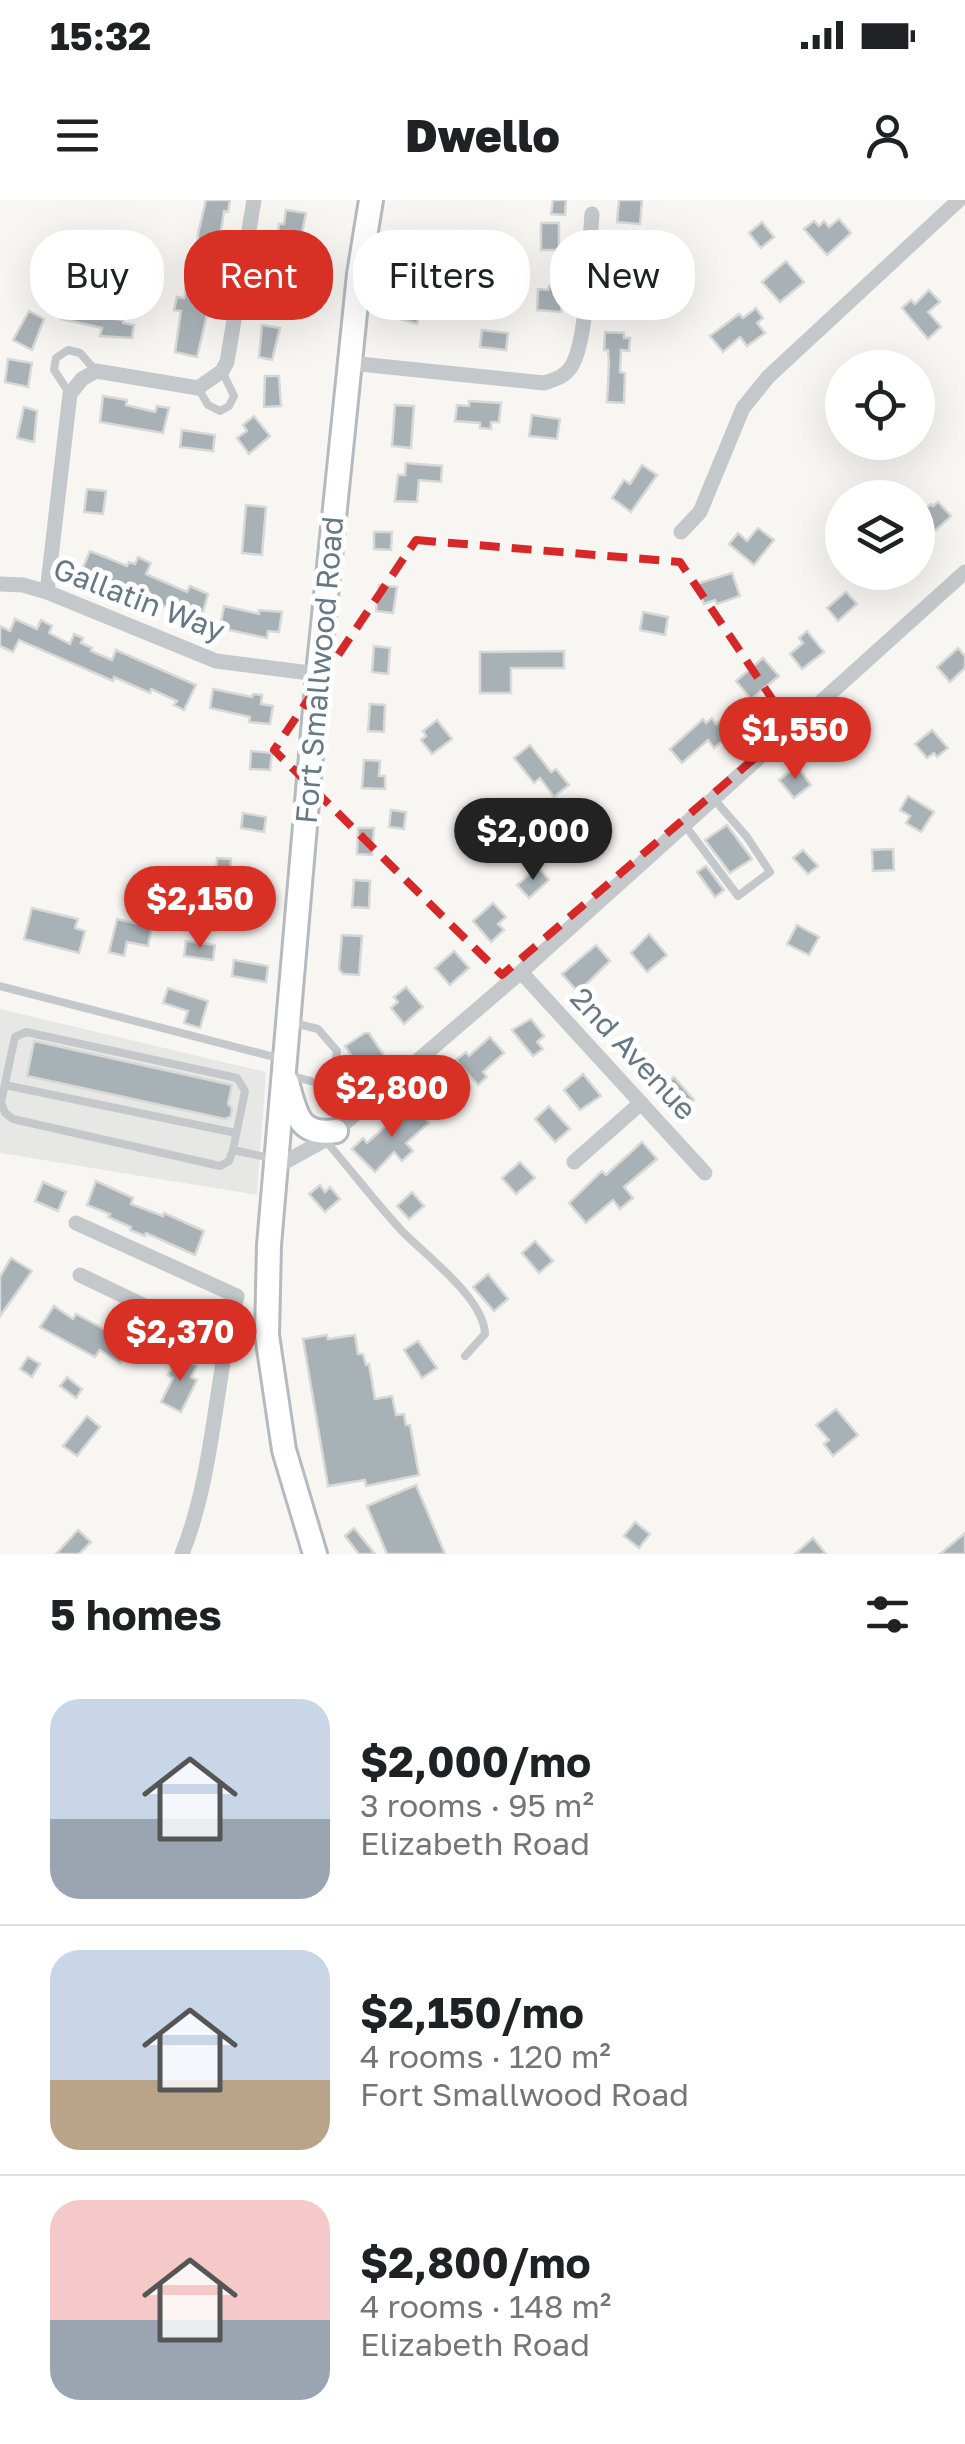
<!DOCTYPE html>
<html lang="en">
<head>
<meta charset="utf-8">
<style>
  :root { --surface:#fff; --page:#f2f2f2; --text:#202124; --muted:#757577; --line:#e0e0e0; --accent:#d93025 }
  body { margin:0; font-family:"Golos Text",sans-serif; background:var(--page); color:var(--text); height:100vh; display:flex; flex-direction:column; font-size:38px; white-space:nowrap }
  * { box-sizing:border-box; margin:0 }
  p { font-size:32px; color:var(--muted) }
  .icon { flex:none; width:55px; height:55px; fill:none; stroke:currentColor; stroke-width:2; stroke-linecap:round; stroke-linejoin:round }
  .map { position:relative; height:1354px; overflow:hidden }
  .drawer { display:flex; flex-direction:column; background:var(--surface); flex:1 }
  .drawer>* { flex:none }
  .guide { position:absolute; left:30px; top:30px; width:905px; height:90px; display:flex; gap:20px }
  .buttons { position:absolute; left:825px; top:150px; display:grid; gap:20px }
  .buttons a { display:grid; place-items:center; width:110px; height:110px; border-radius:50%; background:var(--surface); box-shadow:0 10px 40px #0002; font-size:50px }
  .price { position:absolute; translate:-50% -85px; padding:0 22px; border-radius:35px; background:var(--accent); color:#fff; font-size:32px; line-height:65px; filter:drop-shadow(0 2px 5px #0008) }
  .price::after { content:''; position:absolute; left:50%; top:60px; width:30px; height:22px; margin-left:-15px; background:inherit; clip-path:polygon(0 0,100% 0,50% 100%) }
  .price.selected { background:#222; color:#fff }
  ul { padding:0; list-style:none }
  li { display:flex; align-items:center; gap:30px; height:250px; padding:0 50px }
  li+li { border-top:2px solid var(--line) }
  li span { display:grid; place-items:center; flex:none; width:280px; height:200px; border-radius:30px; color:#555 }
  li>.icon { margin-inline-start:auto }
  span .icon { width:120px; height:120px; fill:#fffc; stroke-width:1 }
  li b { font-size:42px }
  h2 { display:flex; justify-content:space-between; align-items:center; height:120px; padding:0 50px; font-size:42px }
  .tag { padding:0 35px; border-radius:40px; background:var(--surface); box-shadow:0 10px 40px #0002; font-size:35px; line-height:90px }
  .tag.selected { background:var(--accent); color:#fff }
  .status { display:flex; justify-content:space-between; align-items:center; height:70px; padding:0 50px; background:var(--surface); direction:ltr }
  .status svg { height:28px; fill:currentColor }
  header { display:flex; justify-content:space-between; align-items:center; height:130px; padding:0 50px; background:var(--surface); font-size:45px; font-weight:800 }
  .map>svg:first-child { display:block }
</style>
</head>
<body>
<div class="status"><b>15:32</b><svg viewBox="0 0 49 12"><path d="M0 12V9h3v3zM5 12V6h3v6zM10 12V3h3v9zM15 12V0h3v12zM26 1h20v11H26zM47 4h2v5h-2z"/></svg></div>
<header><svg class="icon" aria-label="menu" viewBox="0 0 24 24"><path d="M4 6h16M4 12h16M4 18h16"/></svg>Dwello<svg class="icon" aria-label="person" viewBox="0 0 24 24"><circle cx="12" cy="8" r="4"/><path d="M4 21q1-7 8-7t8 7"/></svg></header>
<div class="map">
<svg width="965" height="1354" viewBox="0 0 965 1354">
  <rect width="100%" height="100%" fill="#f7f6f3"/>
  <path fill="#e7e8e6" d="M0,809L266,872L257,995L0,953Z"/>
  <g fill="#a8b1b6" stroke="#d8d8d6" stroke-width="2.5">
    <path d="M206,0H230L228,12L224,11L215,68H218L197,157L175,152L181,111L174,110L177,97L184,98L191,64H196L198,34Z"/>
    <path d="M553,0H566L565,15L551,14Z"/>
    <path d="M619,0H642L640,24L617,22Z"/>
    <path d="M286,10L306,13L293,78L271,74L279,24H284Z"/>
    <path d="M839,19L851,33L827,55L804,29L814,21L819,26L824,21L829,27Z"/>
    <path d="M762,22L774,37L761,48L749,33Z"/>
    <rect x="541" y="23" width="18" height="27"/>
    <path d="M407,39L424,41L420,72L404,70Z"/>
    <path d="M617,43L633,44L631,107L614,105Z"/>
    <path d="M786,61L804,82L780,102L762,82Z"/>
    <path d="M549,86L563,87L561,112L537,110L538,89L548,90Z"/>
    <path d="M929,90L940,102L928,112L941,127L928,139L902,108L911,100L915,104Z"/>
    <path d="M65,95L92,100L90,115L123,120V123L134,125L132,138L100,136L102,128L61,119Z"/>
    <path d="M402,98L423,105L417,124L396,118Z"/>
    <path d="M756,108L763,118L757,123L765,133L747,146L740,137L723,152L710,136L739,114L743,118Z"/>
    <path d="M29,111L44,119L32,150L13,140Z"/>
    <path d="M262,125L280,128L272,160L259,157Z"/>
    <path d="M482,130L508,133L506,150L480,147Z"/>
    <path d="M605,132L624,133V138H630L629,151L621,150L620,172L625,173L624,203L607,202L609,163L608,150H604Z"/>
    <path d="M8,159L32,163L28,187L5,182Z"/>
    <path d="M265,176H279L281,206L264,207Z"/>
    <path d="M103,196L127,200L126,205L155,212L157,206L169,208L163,233L100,222Z"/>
    <path d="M469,201L501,203L499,222H491V229L480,228V223L455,221L457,205L469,206Z"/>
    <path d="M395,205L414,206L411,248L392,246Z"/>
    <path d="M24,207L37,211L34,242L17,238Z"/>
    <path d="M532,215L560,219L557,239L529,236Z"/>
    <path d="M254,216L270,236L249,254L237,238L247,231L243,225Z"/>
    <path d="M182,230L215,235L213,251L180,247Z"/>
    <path d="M406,263L442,266L441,282L419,280L417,302L395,301L398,275H405Z"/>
    <path d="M642,265L657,275L631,312L612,298L624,280L630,284Z"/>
    <path d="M87,289L106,291L103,314L84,312Z"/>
    <path d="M938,302L951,316L925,340L918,331L922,325L918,315L931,304L933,306Z"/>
    <path d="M246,305L266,307L262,355L242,353Z"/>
    <path d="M758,328L774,340L754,365L729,344L738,333L747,341Z"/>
    <path d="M374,332H392L391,350L374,349Z"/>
    <path d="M90,351L127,366L129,362L135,364L138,357L151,363L146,374L187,392L190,386L208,394L200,423L189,418L193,409L171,400L168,408L146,398L149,392L129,383L126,391L81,372Z"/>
    <path d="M732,373L740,396L717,404L715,400L704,404L696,384Z"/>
    <path d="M379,385L397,387L393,413L376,411Z"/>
    <path d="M846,392L857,404L838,421L827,408Z"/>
    <path d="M224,406L259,414V410L282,412L279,432L268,431L267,438L220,428Z"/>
    <path d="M643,412L668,417L665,435L640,430Z"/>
    <path d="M15,419L37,429L41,420L52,426L49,433L70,444L74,434L83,438L81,443L92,448L91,451L112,460L116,450L196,485L184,510L174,505L177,501L151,489L150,493L114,477L113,481L19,440L13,452L0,446V426L10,431Z"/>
    <path d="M807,431L824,452L802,469L790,454L803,443L799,438Z"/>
    <path d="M374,446L390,448L388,474L372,472Z"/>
    <path d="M958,448L965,456V468L950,482L937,467Z"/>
    <path d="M564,451V468H511V493H480V452Z"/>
    <path d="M763,458L779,476L751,499L736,481Z"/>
    <path d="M213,489L252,497L253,494L262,495L261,504L273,506L270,524L249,522L250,517L210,508Z"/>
    <path d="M370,504L385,505L384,532L368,531Z"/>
    <path d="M731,511L742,524L714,548L708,540L682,563L670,549L703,519L706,523L712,518L716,524Z"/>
    <path d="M437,520L452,539L432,554L421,540L426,536L423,531Z"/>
    <path d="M848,522L864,542L852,551L847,545L834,555L824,541Z"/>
    <path d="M932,530L948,548L937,557L934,553L927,558L915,544Z"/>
    <path d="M530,545L551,572L556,569L569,585L554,597L540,578L534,583L514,558Z"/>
    <path d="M251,551L272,553L270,570L250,569Z"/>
    <path d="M364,560L380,561L379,576H385V589L362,588Z"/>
    <path d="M797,566L811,585L794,598L779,580Z"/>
    <path d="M908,596L934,612L921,632L906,623L910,616L900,610Z"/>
    <path d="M391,610L406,612L404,629L389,627Z"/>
    <path d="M594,611L608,627L590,643L579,631L587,624L584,620Z"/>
    <path d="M243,613L266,617L264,632L241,628Z"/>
    <path d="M727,625L752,659L730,673L705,640Z"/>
    <path d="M358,628H374L372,655L357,654Z"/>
    <path d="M893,649L894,670L873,671L872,650Z"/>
    <path d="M803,650L818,666L808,674L793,658Z"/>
    <path d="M217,658L231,659L230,675L216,674Z"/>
    <path d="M706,666L724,690L715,697L697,672Z"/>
    <path d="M538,667L549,680L529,698L517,685Z"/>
    <path d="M246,676L264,677L262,701L244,699Z"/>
    <path d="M354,680L370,681L369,708L352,707Z"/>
    <path d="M493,703L506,717L498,724L504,730L491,742L473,721Z"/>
    <path d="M32,708L78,719L75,728L85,731L79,753L24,739Z"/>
    <path d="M117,719L152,727L148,746L127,742L124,756L109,752Z"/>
    <path d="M797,725L819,737L809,755L787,744Z"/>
    <path d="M649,734L667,755L647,772L631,753Z"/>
    <path d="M342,735L362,736L359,775L343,774L339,769Z"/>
    <path d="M186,741L215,745L213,760L184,756Z"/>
    <path d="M596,745L610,761L578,792L562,774Z"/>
    <path d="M454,751L469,768L450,785L435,768Z"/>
    <path d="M234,760L268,766L266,782L232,776Z"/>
    <path d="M406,787L423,807L404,824L391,808L398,802L394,797Z"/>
    <path d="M168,788L208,801L200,828L184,823L188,811L163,803Z"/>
    <path d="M531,819L544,836L537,842L543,849L533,856L512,830Z"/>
    <path d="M365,833H369L387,860L364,875L345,846Z"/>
    <path d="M490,837L504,853L483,872L487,877L478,885L456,860L466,852L469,856Z"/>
    <path d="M34,841L232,885L228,904L232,908L231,916L225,919L27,876Z"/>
    <path d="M583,874L601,896L580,910L564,890Z"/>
    <path d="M674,877L694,900L681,912L661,889Z"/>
    <path d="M414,906L429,923L406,943L413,951L402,961L394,952L375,972L352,949L363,938L367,943L389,923L391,926Z"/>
    <path d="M549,906L570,929L555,942L535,919Z"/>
    <path d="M642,942L657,959L624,987L633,998L620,1009L613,1000L586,1023L569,1003L602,971L606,975Z"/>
    <path d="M520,962L535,978L516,994L502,978Z"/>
    <path d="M96,981L133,998L131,1004L163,1016L164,1013L204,1031L195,1055L146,1033L145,1036L130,1030L131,1027L108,1017L110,1014L87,1005Z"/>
    <path d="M43,982L66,992L58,1011L35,1001Z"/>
    <path d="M320,985L325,992L330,987L340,999L325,1012L309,994Z"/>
    <path d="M412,992L424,1006L409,1019L397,1006Z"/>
    <path d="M535,1041L553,1061L539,1073L522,1053Z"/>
    <path d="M11,1058L32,1071L0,1116V1077Z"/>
    <path d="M488,1074L508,1099L494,1111L473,1087Z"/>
    <path d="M54,1106L73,1119L76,1114L117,1136L119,1132L133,1140L120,1163L100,1150L95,1157L40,1127Z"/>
    <path d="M327,1135L328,1139L355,1135L358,1154H363L366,1165L369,1164L375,1199L392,1196L396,1215L404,1214L406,1225H410L419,1275L366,1286L365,1280L328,1286L303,1139Z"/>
    <path d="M418,1141L437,1168L422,1178L404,1150Z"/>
    <path d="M178,1156L197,1166L191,1177L197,1180L181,1212L161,1202L173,1178L168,1175Z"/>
    <path d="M28,1157L40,1164L32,1177L20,1169Z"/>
    <path d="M67,1177L82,1189L76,1198L60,1186Z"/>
    <path d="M836,1209L858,1235L833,1256L824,1244L829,1240L816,1225Z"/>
    <path d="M87,1216L100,1227L77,1256L63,1246Z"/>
    <path d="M416,1285L445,1354H387L367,1306Z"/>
    <path d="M635,1322L650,1334L639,1348L624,1336Z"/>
    <path d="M354,1328L375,1354H359L345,1336Z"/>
    <path d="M78,1330L91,1342L79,1354H56Z"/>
    <path d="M965,1333V1354H940Z"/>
    <path d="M813,1338L826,1354H795Z"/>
  </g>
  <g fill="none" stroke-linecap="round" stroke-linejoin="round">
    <g stroke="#b4babe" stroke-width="28">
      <g id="secondary">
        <path d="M287,882C296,914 298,936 336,931"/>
        <path d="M315,1354L284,1250L267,1135L269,1045L318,474L359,74L371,0"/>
      </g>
    </g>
    <g stroke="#c4c8cb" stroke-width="8">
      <path d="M198,188L208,205L220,211L229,206L234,196L222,171"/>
      <path d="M70,194L54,170L56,158L68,150L80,153L95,170"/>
      <path d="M684,624L738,696L770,672L747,637L713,598"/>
      <path d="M0,786L282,859"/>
      <path d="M294,823L318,829L337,851L332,888"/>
      <path d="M289,876C319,881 337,890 359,912"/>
      <path d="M5,885L236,933"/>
      <path d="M325,940C351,970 375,1002 402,1031C426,1056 484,1098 485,1134L465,1156"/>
      <path d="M233,950L245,891L237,878L26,832L15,837L1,902L5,913L13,919L220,966L229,961L233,950L275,959"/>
    </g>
    <g stroke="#c4c8cb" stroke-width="15">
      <path d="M350,163L544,183C556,179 564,177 571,167C588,142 589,47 592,14"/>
      <path d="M681,332L700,312L743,208L768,177L959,0"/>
      <path d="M0,384L23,385L47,392L216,461L318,474"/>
      <path d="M47,392L70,194L82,179L96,171L198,188L222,171L227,162L254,0"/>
      <path d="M521,772L705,973"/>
      <path d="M574,962L641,903"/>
      <path d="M274,968L325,940L521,772L965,372"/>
      <path d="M76,1023L237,1096C214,1181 215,1271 182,1354"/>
      <path d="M80,1075L224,1144"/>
    </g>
    <use href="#secondary" stroke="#fff" stroke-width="22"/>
  </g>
  <path fill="none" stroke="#d62828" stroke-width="8" stroke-dasharray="20 12" stroke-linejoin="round" d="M416,340L680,362L791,527L502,775L274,550Z"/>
  <g text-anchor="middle" stroke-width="10" stroke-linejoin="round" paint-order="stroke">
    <g font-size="30" fill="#657885" stroke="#fff">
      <text transform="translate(139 400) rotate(21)" y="10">Gallatin Way</text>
      <text transform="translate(320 470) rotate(-85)" y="10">Fort Smallwood Road</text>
      <text transform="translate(633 854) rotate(47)" y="10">2nd Avenue</text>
    </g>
  </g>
</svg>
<div class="buttons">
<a><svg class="icon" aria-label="locate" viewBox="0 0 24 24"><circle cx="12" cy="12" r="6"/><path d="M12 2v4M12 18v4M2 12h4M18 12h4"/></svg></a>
<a><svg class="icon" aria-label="layers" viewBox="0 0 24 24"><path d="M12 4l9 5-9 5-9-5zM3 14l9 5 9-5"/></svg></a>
</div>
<b class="price" style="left:795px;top:582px">$1,550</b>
<b class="price selected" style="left:533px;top:683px">$2,000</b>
<b class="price" style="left:200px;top:751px">$2,150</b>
<b class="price" style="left:392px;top:940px">$2,800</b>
<b class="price" style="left:180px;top:1184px">$2,370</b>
<div class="guide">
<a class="tag">Buy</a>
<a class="tag selected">Rent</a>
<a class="tag">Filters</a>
<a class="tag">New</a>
</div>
</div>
<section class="drawer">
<h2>5 homes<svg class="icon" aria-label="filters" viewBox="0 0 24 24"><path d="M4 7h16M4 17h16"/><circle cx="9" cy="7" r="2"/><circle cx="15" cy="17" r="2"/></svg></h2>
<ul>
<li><span style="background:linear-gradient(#c9d6e8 60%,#9aa5b1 0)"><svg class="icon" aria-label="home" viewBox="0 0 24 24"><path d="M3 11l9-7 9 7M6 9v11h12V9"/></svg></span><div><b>$2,000/mo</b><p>3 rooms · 95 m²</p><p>Elizabeth Road</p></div></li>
<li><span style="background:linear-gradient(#c9d6e8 65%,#b9a48a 0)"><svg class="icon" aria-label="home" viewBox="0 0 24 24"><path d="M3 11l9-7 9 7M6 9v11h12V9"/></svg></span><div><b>$2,150/mo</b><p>4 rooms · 120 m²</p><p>Fort Smallwood Road</p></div></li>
<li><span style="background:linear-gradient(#f6c9c9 60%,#9aa5b1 0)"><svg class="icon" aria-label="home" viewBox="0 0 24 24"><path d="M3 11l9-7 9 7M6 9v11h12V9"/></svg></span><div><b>$2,800/mo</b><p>4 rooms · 148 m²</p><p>Elizabeth Road</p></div></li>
</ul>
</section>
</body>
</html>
